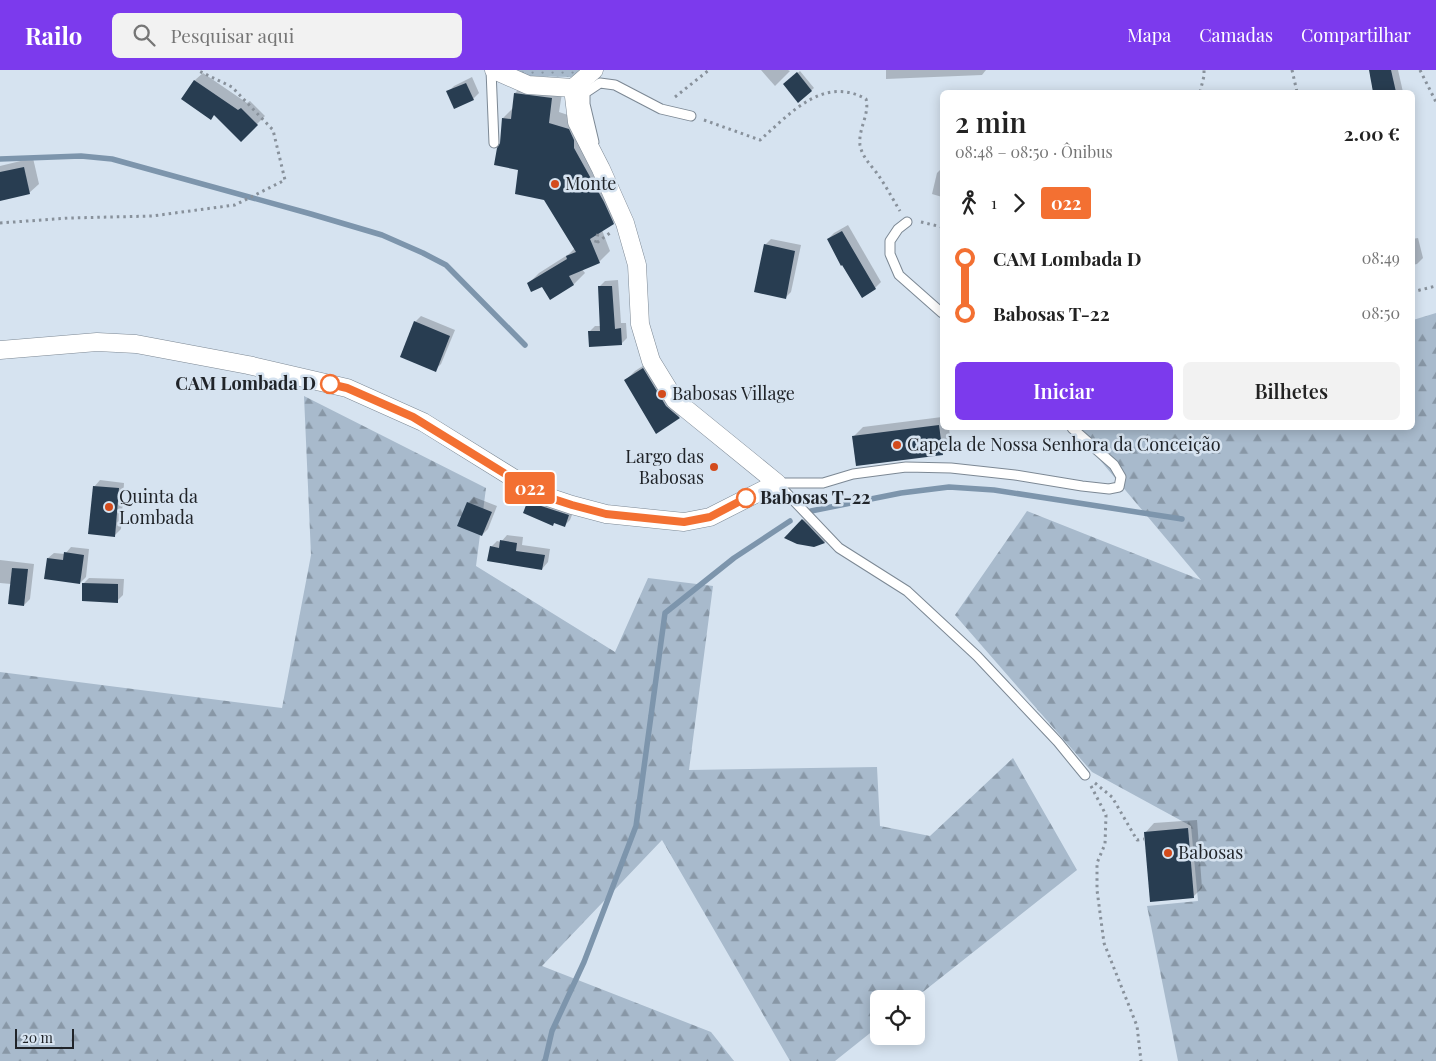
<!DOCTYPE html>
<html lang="pt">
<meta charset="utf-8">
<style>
body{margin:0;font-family:"Playfair Display",serif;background:#f2f2f2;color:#222;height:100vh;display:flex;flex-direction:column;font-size:19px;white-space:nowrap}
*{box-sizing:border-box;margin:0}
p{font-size:16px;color:#767676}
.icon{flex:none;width:28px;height:28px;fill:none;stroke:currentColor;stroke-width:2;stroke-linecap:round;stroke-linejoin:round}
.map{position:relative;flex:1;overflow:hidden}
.side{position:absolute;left:940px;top:20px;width:475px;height:340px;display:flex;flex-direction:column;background:#fff;border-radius:8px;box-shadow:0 2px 12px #0003}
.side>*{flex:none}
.badge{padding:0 10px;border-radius:4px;font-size:18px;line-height:32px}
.fabs{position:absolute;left:870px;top:920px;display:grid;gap:10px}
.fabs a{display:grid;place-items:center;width:55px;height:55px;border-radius:8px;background:#fff;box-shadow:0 2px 12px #0003;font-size:25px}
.scale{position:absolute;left:15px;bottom:12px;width:59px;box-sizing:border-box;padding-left:5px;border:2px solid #202429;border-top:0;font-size:14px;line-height:18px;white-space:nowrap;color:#202429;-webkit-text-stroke:4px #d6e3f0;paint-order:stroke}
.map>.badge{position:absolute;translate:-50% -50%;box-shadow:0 0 0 2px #fff}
.legs{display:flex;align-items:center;gap:8px;height:55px;padding:0 15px;font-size:16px}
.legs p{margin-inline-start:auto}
.headline{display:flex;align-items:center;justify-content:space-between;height:85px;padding:0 15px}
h1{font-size:28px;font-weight:600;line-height:38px}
.cta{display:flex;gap:10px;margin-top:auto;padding:10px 15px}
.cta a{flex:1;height:58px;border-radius:8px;background:#7c3aed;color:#fff;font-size:20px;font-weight:600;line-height:58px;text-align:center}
.cta a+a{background:#f2f2f2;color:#222}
ul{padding:0 15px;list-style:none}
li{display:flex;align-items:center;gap:18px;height:55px;font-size:19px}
li i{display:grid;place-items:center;width:8px;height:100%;margin:0 6px;background:currentColor}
li i::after{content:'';width:12px;height:12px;margin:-6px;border:4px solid;border-radius:50%;background:#fff}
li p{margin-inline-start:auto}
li:first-child i{background:linear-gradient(#0000 50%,currentColor 0)}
li:last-child i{background:linear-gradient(currentColor 50%,#0000 0)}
header{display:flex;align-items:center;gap:30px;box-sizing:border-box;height:70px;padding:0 25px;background:#7c3aed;color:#fff}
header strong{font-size:24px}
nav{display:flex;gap:28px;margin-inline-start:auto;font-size:18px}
.search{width:350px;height:45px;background:#f2f2f2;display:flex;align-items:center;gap:12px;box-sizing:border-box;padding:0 18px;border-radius:8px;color:#767676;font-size:19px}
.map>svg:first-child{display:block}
</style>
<header>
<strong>Railo</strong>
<div class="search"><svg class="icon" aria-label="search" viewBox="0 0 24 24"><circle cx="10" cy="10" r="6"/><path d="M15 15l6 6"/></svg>Pesquisar aqui</div>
<nav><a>Mapa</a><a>Camadas</a><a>Compartilhar</a></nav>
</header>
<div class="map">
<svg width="1436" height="991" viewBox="0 0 1436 991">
<defs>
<pattern id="grass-dots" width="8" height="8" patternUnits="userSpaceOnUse" patternTransform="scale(1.25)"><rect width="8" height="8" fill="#a8bacc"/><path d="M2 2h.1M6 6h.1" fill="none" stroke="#8897a6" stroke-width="1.8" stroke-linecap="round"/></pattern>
<pattern id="forest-firs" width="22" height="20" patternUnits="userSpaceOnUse" patternTransform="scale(1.25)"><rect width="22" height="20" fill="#a8bacc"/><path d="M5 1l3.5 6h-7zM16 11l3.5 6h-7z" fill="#8897a6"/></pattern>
</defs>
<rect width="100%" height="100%" fill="#d6e3f0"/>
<!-- grass -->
<path fill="url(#grass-dots)" d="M507,0H581L571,7L520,6Z"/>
<!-- forest -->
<g fill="url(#forest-firs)">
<path d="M1436,243V991H1178L1147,836L1198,831L1191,756L1092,702L955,545L1027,441L1201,510L1073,358H1412L1413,250Z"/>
<path d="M304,326L486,418L476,496L615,582L648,508L713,516L689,700L877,697L880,756L930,766L1013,688L1077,800L914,929H879V956L835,991H790L662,770L542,896L711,962L734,991H0V602L282,638L311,485Z"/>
</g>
<!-- shadow -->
<g fill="#0003">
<path d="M761,0H788L790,1L775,16Z"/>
<path d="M886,0H986L982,5L886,9Z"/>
<path d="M1370,0H1398L1403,22H1375Z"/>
<path d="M800,1L814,18L799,31L788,11Z"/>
<path d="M203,3L247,33L250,31L265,46L241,70L215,44L183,29L195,10Z"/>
<path d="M472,7L479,23L473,29L448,22L454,16Z"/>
<path d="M526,12L563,17L559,42L580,49L624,142L613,153L602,160L610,181L599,192L582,199L585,203L574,214L550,228L542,216L528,214L539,203L569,184L575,178L545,129L519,99L501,74L503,48L513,38L515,23Z"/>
<path d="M33,88L39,114L29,123L0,130V96Z"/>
<path d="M942,98V127L932,124L937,103Z"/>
<path d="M848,155L881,212L875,218L828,169L834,163Z"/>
<path d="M1418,168L1423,188L1417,194L1412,195V169Z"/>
<path d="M771,169L801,175L791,222L785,228L765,175Z"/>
<path d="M618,210L621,253H626L627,268L621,274L589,262L595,256H601L599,217L605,211Z"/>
<path d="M421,246L455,260L441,294L435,300L415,252Z"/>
<path d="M652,290L688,338L679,347L656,362L626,310L635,301Z"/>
<path d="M942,347V358H949L951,375L942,384L854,366L863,357Z"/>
<path d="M100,410L124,413L121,459L115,465L94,417Z"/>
<path d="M535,425L574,440L570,450L565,455L525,442L529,431Z"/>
<path d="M474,427L497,436L488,459L482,465L468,433Z"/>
<path d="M809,444L830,466L825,472L814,476L786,467Z"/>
<path d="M507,465L523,467L522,475L550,479L548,492L542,499L491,477L497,471L501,472Z"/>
<path d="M71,477L89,479L86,507L80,513L48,488L54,483L65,484Z"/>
<path d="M0,490L34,494L30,529L24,535L11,514L0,513Z"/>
<path d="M89,508L124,509L123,525L117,531L83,514Z"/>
<path d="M1197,750L1202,818L1193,827L1145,763L1154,753Z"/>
</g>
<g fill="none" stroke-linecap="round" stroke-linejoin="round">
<!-- stream -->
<g stroke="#7d95ac" stroke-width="5.5">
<path d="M0,89L81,86L112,89L311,144L382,165L423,183L446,195L525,275"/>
<path d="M811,441L901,423L949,417L994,420L1182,449"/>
<path d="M545,991L552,961L584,892L636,756L665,543L734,488L790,451"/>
</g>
</g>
<!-- building -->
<g fill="#283d51">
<path d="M1369,0H1391L1396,22H1373Z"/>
<path d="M797,2L812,21L798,33L783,14Z"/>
<path d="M194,10L238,40L241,38L258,55L241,72L214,45L211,50L181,29Z"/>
<path d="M466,13L474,30L454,39L446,21Z"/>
<path d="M514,23L552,28L549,53L569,59L574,70V78L604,132L614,154L590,169L600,193L569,206L574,215L550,230L542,217L531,222L527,213L567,189L566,186L576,182L544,130L515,124L518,100L494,95L497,78L500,73L502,48L511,49Z"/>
<path d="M24,97L30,124L0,131V102Z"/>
<path d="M842,161L876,219L862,228L842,195L841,196L827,169Z"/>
<path d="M764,174L795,181L786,229L754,222Z"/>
<path d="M598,216H612L615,259L621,258L622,275L589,277L588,261H600Z"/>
<path d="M414,251L450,266L436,302L400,287Z"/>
<path d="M643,298L666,336L680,348L656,364L624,310Z"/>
<path d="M939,355L943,385L856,396L852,366Z"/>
<path d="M93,416L119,418L115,467L88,464Z"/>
<path d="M528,430L535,434L569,445L565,457L554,453L553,456L523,443Z"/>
<path d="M467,432L492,442L482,466L457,456Z"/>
<path d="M802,449L809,456L825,473L814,477L797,474L784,468Z"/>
<path d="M500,470L517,473L516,481L545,485L542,500L487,491L490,476L499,478Z"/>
<path d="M64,482L84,485L80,514L44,509L47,488L63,490Z"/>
<path d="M12,498L28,499L24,536L8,534Z"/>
<path d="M82,513L118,514V533L82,531Z"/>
<path d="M1188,758L1194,828L1150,832L1144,762Z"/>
</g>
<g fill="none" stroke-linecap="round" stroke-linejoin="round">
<!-- service casing -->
<g stroke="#7c8894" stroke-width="11">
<g id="service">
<path d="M491,0L494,73"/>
<path d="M594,72L585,34V23L600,13L615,15L661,39L691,46"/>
<path d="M907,152L898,159L890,171V184L899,205L942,243"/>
<path d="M777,413L839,478L907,521L977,586L1058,672L1085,705"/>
<path d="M777,413H823L853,404L906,397L951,398L1015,405L1082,416L1109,419L1119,417L1121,407L1114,395L1072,358"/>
</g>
</g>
<!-- minor casing -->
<g stroke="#7c8894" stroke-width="19">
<g id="minor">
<path d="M494,0L528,15L573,18"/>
<path d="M573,18L594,0"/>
<path d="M0,280L97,272L136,274L248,295L347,318L423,352L539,424L572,435L606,444L684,452L710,447L777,413L675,330L651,291L640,254L637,195L625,153L601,99L577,52L573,18"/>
</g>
</g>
<!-- path -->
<g stroke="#88919b" stroke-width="3" stroke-dasharray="2.5 4" stroke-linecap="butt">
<path d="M1292,0L1297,22"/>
<path d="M1420,0L1436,32"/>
<path d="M1200,22L1204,6V0"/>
<path d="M675,27L709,0"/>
<path d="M704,50L760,70C790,44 823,5 866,29C870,44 858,59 860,75C862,86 869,93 876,102C885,114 892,128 900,141"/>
<path d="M921,152L942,157"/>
<path d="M0,153L69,148L152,146L235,135L285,110L273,60L232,17L197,0"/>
<path d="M598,164L595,174L610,163"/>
<path d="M1412,222L1436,216"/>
<path d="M1412,240L1414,239"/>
<path d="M1095,713L1112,727L1137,770L1144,769"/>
<path d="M1091,716L1106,745L1105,774L1097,793V820L1104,873L1137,956L1141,991"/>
</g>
<!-- service -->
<use href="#service" stroke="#fff" stroke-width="9"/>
<!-- minor -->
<use href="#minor" stroke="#fff" stroke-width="18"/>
</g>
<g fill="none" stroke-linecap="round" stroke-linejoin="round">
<!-- line-1 casing -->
<g stroke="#fff" stroke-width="11">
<path id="line-1" d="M330,314L347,318L413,347L538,424L572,435L606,444L684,452L710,447L746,428"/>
</g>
<!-- line-1 -->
<use href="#line-1" stroke="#f37032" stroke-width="8"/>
</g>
<!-- markers -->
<g fill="#d34b1c" stroke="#d6e3f0" stroke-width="2">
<circle cx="555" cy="114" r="5"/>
<circle cx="662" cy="324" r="5"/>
<circle cx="897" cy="375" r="5"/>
<circle cx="714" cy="397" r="5"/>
<circle cx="109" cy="437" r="5"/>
<circle cx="1168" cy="783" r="5"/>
</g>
<g fill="#fff" stroke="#f37032" stroke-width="2.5">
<circle cx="330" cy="314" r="9"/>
<circle cx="746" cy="428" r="9"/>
</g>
<g text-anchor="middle" stroke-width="5" stroke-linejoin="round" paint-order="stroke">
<!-- poi labels -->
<g font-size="18" fill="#202429" stroke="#d6e3f0" text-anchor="start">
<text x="565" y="120">Monte</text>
<text x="672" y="330">Babosas Village</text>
<text x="907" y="381">Capela de Nossa Senhora da Conceição</text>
<text x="704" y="393" text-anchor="end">Largo das<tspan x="704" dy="21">Babosas</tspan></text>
<text x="119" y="433">Quinta da<tspan x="119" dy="21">Lombada</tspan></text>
<text x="1178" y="789">Babosas</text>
</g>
<!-- stop labels -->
<g font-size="18" font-weight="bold" fill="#202429" stroke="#d6e3f0" text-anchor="end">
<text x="316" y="320">CAM Lombada D</text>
<text x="760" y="434" text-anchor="start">Babosas T-22</text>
</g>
</g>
</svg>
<div class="fabs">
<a><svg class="icon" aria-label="locate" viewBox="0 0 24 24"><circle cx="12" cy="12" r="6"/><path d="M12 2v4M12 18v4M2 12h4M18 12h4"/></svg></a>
</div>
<div class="scale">20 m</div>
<b class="badge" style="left:530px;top:418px;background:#f37032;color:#fff">022</b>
<section class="side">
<div class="headline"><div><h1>2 min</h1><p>08:48 – 08:50 · Ônibus</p></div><b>2.00 €</b></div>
<div class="legs"><svg class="icon" aria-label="walk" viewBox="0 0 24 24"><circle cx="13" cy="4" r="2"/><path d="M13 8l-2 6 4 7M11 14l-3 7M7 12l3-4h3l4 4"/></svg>1<svg class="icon" aria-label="forward" viewBox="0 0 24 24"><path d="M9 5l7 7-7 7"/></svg><b class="badge" style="background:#f37032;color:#fff">022</b></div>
<ul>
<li><i style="color:#f37032"></i><b>CAM Lombada D</b><p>08:49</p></li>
<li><i style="color:#f37032"></i><b>Babosas T-22</b><p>08:50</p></li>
</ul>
<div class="cta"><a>Iniciar</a><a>Bilhetes</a></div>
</section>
</div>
